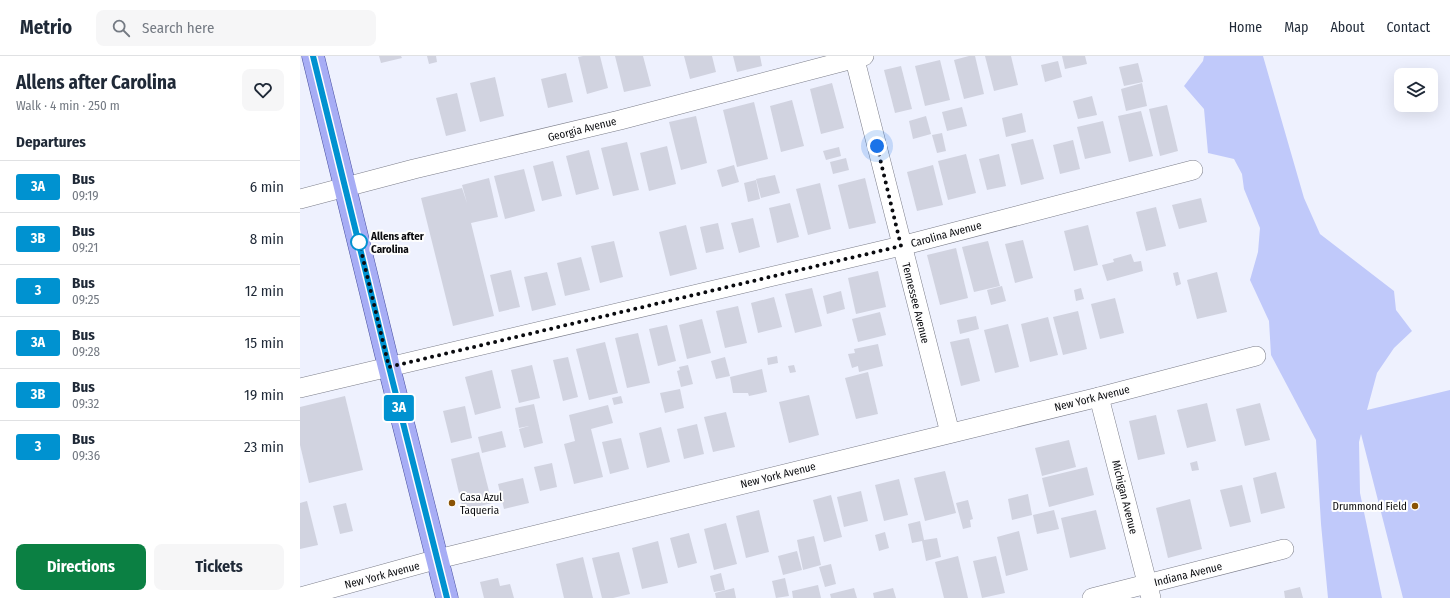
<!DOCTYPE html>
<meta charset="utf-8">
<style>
body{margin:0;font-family:"Fira Sans Condensed",sans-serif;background:#f6f6f7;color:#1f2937;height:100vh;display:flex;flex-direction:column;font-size:15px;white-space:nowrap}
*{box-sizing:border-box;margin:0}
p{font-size:13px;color:#747a83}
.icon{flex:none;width:22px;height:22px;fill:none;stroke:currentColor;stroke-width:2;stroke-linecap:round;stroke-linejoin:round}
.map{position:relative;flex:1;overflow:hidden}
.sheet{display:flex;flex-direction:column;background:#fff;width:300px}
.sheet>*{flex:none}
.badge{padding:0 8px;border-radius:3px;font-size:14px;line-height:26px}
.buttons{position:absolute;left:1094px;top:12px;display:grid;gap:8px}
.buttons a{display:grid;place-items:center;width:44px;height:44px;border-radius:8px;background:#fff;box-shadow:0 4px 16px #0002;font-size:20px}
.you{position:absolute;width:20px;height:20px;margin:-10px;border:3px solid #fff;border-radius:50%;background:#1a73e8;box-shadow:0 0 0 6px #1a73e833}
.map>.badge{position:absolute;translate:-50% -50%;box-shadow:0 0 0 2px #fff}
h2{padding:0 16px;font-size:15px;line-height:36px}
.round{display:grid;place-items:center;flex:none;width:42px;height:42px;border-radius:8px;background:#f6f6f7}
.headline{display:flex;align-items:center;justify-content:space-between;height:68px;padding:0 16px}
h1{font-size:19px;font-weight:700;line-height:30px}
.cta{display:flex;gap:8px;margin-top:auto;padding:8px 16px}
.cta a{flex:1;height:46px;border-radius:8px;background:#0b8043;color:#fff;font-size:16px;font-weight:700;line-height:46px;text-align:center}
.cta a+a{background:#f6f6f7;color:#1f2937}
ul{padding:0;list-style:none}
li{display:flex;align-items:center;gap:12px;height:52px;padding:0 16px;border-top:1px solid #e0e1e3}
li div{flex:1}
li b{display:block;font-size:15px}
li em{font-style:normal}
li .badge{min-width:44px;font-weight:700;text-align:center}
header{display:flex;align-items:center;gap:24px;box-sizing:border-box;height:56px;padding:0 20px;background:#fff;border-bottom:1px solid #e0e1e3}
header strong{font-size:19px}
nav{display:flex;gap:22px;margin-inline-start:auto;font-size:14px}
.search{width:280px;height:36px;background:#f6f6f7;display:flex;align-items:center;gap:10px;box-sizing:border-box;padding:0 14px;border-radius:8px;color:#747a83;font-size:15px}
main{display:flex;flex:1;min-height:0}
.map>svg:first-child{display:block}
</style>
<header>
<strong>Metrio</strong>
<div class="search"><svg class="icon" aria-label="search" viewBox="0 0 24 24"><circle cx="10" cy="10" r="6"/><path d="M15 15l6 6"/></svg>Search here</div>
<nav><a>Home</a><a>Map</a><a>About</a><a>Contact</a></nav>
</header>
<main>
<section class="sheet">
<div class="headline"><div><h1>Allens after Carolina</h1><p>Walk · 4 min · 250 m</p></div><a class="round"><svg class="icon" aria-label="heart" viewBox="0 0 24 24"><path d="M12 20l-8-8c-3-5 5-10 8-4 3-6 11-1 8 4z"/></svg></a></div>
<h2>Departures</h2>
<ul>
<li><span class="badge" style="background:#0092d0;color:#fff">3A</span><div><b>Bus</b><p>09:19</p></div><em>6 min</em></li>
<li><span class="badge" style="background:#0092d0;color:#fff">3B</span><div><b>Bus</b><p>09:21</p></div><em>8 min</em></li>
<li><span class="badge" style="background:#0092d0;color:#fff">3</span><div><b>Bus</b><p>09:25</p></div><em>12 min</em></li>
<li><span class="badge" style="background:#0092d0;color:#fff">3A</span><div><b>Bus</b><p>09:28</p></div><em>15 min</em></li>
<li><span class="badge" style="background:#0092d0;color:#fff">3B</span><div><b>Bus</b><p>09:32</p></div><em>19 min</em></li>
<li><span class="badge" style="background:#0092d0;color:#fff">3</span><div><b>Bus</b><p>09:36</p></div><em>23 min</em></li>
</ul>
<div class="cta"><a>Directions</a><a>Tickets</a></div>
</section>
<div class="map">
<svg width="1150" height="542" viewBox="0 0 1150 542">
<rect width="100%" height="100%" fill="#eef1fe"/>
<!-- green -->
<path fill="#c0c9fa" d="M904,0H963L1004,142L1020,178L1094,235L1096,254L1112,275L1094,292L1077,317L1067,354L1150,334V542H1103L1061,378L1059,386L1060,437L1082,542H1028L1021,468L1016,384L971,299L969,265L950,224L958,196L960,172L944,133L942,118L934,103L908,97L904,53L884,30L903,5Z"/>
<!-- building -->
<g fill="#d1d3e0">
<path d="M79,0H101L102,2L81,7Z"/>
<path d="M127,0H136L137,6L129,8Z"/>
<path d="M283,0H300L308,32L287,38L278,1Z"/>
<path d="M315,0H343L351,30L324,36Z"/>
<path d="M384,0H412L416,16L390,23Z"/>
<path d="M433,0H460L462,10L437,16Z"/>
<path d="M669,0H675L684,38L664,43L654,4Z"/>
<path d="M685,0H711L718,29L694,35Z"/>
<path d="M762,0H785L787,8L765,13Z"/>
<path d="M640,4L650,44L625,50L615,10Z"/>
<path d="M758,5L762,21L745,26L741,9Z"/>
<path d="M838,7L843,26L824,30L819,11Z"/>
<path d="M601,10L612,53L595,57L584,14Z"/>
<path d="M266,17L273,46L248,52L241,23Z"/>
<path d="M195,21L204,60L180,66L170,27Z"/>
<path d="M532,27L544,72L521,78L510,33Z"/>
<path d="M842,27L847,50L826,55L821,33Z"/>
<path d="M157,37L166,75L146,80L136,42Z"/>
<path d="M792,40L797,59L778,63L773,45Z"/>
<path d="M492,44L504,90L481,96L470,50Z"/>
<path d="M454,46L468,103L437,111L423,54Z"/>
<path d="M867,49L878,95L860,100L849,53Z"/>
<path d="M662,51L667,70L647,75L642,56Z"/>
<path d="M841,55L853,100L829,106L818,60Z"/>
<path d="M722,57L726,76L706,81L702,62Z"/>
<path d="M396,60L407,107L381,114L369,66Z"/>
<path d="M626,60L631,78L613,83L609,65Z"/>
<path d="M803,65L811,97L785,103L777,71Z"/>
<path d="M642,77L646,95L637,97L632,79Z"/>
<path d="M733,83L744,123L721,129L711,88Z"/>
<path d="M773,84L780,113L760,118L753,89Z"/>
<path d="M327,86L339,134L313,140L301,92Z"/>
<path d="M367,90L376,128L349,135L340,97Z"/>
<path d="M539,91L541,100L526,104L523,95Z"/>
<path d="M289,94L299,133L276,139L266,100Z"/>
<path d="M666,98L676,137L648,144L638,105Z"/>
<path d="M699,98L706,130L687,134L679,103Z"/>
<path d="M546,102L549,114L533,118L530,106Z"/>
<path d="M253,105L262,140L242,145L233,110Z"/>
<path d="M434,109L439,126L422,131L417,114Z"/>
<path d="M633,109L643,149L617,155L607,116Z"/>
<path d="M224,113L235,155L205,163L194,120Z"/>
<path d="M475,119L480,137L461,142L456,123Z"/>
<path d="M189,122L198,161L171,167L194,260L153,270L121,142L162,132L167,147L162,129Z"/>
<path d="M565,122L576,167L549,173L538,129Z"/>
<path d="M456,124L460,143L448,146L444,127Z"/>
<path d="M520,127L531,173L508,179L496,133Z"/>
<path d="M901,142L907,166L879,173L872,149Z"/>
<path d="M490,147L499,181L477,187L469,152Z"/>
<path d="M856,151L866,190L846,195L836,156Z"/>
<path d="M453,162L460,191L439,197L431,167Z"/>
<path d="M418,167L424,193L406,197L400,171Z"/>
<path d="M386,169L397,213L370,220L359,176Z"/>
<path d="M788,169L798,209L774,215L764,175Z"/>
<path d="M723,184L733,222L715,227L705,188Z"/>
<path d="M314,185L323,221L300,227L291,190Z"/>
<path d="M688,185L700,230L674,236L662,191Z"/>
<path d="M656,192L668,242L640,249L627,199Z"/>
<path d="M831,198L834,206L841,205L843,215L807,225L802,209L814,206L813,203Z"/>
<path d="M281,201L290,234L265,240L257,207Z"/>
<path d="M211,214L220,251L199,256L190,219Z"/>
<path d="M578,215L586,251L556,258L548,222Z"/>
<path d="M247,216L256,249L232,255L224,221Z"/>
<path d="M878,216L881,228L876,230L873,217Z"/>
<path d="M917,216L927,256L897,263L887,224Z"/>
<path d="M702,230L706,245L691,249L687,234Z"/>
<path d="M512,232L522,270L495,277L485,238Z"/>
<path d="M781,232L784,243L776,245L774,234Z"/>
<path d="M541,235L545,253L527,258L523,240Z"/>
<path d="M474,241L482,271L458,277L451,247Z"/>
<path d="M815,242L824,277L800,283L791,248Z"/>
<path d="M438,250L447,287L425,292L416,255Z"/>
<path d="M778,255L787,293L763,299L753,261Z"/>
<path d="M580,256L586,279L558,286L552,263Z"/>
<path d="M676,260L679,273L660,278L657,264Z"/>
<path d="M748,261L758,299L730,306L721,268Z"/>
<path d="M402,263L411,297L387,303L379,269Z"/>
<path d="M708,268L719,311L695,317L684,274Z"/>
<path d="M367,269L376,305L358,310L349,273Z"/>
<path d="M338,277L350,327L327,332L315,282Z"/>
<path d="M669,282L680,325L661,330L650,286Z"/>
<path d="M305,286L318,337L289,344L276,293Z"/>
<path d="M578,288L583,310L559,316L558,310L552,312L548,298L555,297L554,293Z"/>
<path d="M477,300L478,307L468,309L467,302Z"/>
<path d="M268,301L278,341L263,345L253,304Z"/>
<path d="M425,301L430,320L416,323L411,305Z"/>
<path d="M232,309L240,342L219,347L211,314Z"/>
<path d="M388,309L393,328L381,331L377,315L380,314L379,311Z"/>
<path d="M494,309L496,316L490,317L488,310Z"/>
<path d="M462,313L467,336L449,340L448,337H433L430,321Z"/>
<path d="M192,314L201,352L175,359L165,321Z"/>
<path d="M568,316L578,358L556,363L545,322Z"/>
<path d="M380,333L384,352L365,357L360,337Z"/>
<path d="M509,339L519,379L489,387L479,346Z"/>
<path d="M45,340L63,414L9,427L0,389V351Z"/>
<path d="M321,340L323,347L314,349L312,342Z"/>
<path d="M907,347L916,385L887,392L877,354Z"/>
<path d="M960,347L970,384L945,390L936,353Z"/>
<path d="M234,348L243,387L224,392L219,373L229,370L219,372L215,352Z"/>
<path d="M308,349L313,367L291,373L303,421L274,428L264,388L275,385L269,359Z"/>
<path d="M165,350L172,382L151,387L143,355Z"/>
<path d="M426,356L435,391L413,396L404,361Z"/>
<path d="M856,359L865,398L838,404L829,365Z"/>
<path d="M397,368L404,398L384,403L377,373Z"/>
<path d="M361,371L370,406L347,412L339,377Z"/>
<path d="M202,375L206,391L182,397L178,381Z"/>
<path d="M321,382L329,413L310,418L302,386Z"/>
<path d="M769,384L776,411L742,420L735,392Z"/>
<path d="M179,396L192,447L163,454L151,403Z"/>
<path d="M897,405L899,414L892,415L890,407Z"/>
<path d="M252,407L257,431L240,435L234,411Z"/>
<path d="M787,411L794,439L749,451L742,422Z"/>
<path d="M645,415L656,457L625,465L614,422Z"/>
<path d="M976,416L985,452L961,458L953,422Z"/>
<path d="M223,422L229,447L204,453L198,428Z"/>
<path d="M599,423L608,459L584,465L575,429Z"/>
<path d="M942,429L951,466L930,471L920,434Z"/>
<path d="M561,435L568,465L544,471L537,441Z"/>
<path d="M728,438L732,459L712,464L708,443Z"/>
<path d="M531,439L542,481L524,486L513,444Z"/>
<path d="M890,443L902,493L868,502L856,452Z"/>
<path d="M668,444L673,463L670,464L671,471L663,473L656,447Z"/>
<path d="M7,445L18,489L0,493V447Z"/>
<path d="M46,447L53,475L40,478L33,450Z"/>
<path d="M459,454L469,496L446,502L436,460Z"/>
<path d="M754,454L759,473L737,478L733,459Z"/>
<path d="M796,454L806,493L770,502L761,462Z"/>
<path d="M620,465L624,484L637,482L641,501L626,505L622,485L612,487L608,468Z"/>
<path d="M426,467L437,508L414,514L404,473Z"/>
<path d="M719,475L728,514L706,520L697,481Z"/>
<path d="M585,476L589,492L579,495L575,479Z"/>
<path d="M389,477L397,507L378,512L370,482Z"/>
<path d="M514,480L521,509L503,514L497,484Z"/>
<path d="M358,485L368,527L342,533L332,492Z"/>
<path d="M497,495L502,514L483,519L478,500Z"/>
<path d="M319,496L330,538L313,542H302L292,502Z"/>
<path d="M658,500L668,542H644L635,506Z"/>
<path d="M696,500L705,537L682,542L673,505Z"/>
<path d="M283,501L293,542H264L256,508Z"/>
<path d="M531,508L536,528L525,531L519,511Z"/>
<path d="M421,517L425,534L414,536L410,520Z"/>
<path d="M198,522L200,530L210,528L214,542H184L180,526Z"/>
<path d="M485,522L489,540L476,542L472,525Z"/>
<path d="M518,529L521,542H493L492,535Z"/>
<path d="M1000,531L1003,542H985L984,535Z"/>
<path d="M434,532L436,542H416L415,537Z"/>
<path d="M554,532L557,542H531L530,538Z"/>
<path d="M593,532L596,542H574L573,537Z"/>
</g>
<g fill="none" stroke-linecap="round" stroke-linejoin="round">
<!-- minor casing -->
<g stroke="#7c7e8a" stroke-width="20">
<g id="minor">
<path d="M554,0L650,377"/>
<path d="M0,143L114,113L320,64L564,0"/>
<path d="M0,332L601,190L893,114"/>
<path d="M799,341L851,542"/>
<path d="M0,541L138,503L799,341L956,300"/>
<path d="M792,542L984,493"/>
</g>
</g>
<!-- primary casing -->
<g stroke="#4a51a1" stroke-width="23">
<path id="primary" d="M13,0L89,311L147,542"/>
</g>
<!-- minor -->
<use href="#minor" stroke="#fff" stroke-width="19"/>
<!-- primary -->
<use href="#primary" stroke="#a7adf5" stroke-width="22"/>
</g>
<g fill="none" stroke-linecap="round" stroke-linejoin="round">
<!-- line casing -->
<g stroke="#fff" stroke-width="9">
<path id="line" d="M13,0L89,311L147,542"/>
</g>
<!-- line -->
<use href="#line" stroke="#0092d0" stroke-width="6"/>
<!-- walk -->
<path stroke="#0a0b0f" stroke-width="4" stroke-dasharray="0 7.2" d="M59,186L89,311L601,190L577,90"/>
</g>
<!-- markers -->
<circle fill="#fff" stroke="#0092d0" stroke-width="2" cx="59" cy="186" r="8"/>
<g fill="#8a5305" stroke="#fefefe" stroke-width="1.5">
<circle cx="152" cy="447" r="4"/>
<circle cx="1115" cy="450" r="4"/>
</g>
<g text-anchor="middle" stroke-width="4" stroke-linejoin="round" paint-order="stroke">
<!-- street labels -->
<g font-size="11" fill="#0a0b0f" stroke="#fefefe">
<text transform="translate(282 73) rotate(-14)" y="4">Georgia Avenue</text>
<text transform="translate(646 178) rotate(-15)" y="4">Carolina Avenue</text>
<text transform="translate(616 247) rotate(76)" y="4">Tennessee Avenue</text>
<text transform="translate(792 342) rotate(-14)" y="4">New York Avenue</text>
<text transform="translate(478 419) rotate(-14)" y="4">New York Avenue</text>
<text transform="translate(825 441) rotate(76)" y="4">Michigan Avenue</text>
<text transform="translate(888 518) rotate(-14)" y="4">Indiana Avenue</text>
<text transform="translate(82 519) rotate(-15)" y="4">New York Avenue</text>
</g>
<!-- stop labels -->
<g font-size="11" font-weight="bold" fill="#0a0b0f" stroke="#fefefe" text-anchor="start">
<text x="71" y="184">Allens after<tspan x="71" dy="13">Carolina</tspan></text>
</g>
<!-- poi labels -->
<g font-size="11" fill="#0a0b0f" stroke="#fefefe" text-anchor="start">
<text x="160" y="445">Casa Azul<tspan x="160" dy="13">Taqueria</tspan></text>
<text x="1107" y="454" text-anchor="end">Drummond Field</text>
</g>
</g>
</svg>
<div class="buttons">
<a><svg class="icon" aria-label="layers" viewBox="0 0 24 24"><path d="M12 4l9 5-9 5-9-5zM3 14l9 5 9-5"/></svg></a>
</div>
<div class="you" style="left:577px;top:90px"></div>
<b class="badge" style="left:99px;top:352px;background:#0092d0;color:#fff">3A</b>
</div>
</main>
